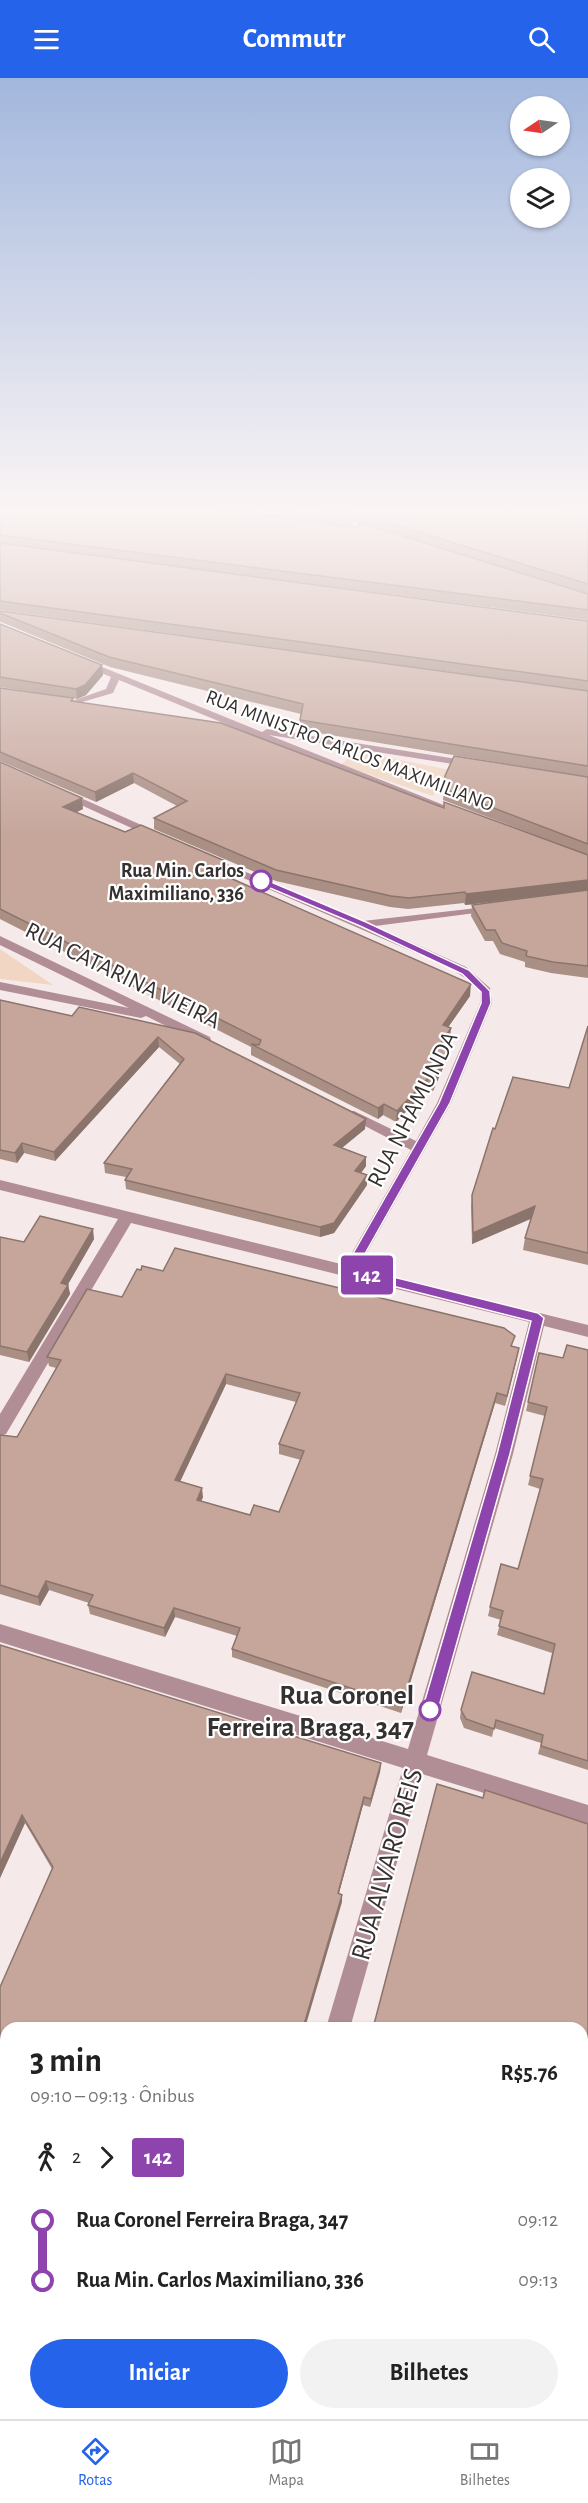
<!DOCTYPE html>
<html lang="pt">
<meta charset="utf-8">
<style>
body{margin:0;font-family:"Alegreya Sans",sans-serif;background:#f2f2f2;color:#222;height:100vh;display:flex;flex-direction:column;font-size:22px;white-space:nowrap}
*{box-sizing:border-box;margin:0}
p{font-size:20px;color:#767676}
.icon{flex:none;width:33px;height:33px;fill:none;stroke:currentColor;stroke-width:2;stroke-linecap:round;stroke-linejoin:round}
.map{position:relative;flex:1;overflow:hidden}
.details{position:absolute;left:0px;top:1944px;width:588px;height:398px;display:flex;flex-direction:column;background:#fff;border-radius:18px 18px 0 0;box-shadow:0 2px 4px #0004}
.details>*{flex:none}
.badge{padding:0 12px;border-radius:4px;font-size:21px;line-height:39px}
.needle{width:39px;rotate:257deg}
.controls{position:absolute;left:510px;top:18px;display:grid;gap:12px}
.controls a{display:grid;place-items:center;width:60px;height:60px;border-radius:50%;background:#fff;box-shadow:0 2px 4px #0004;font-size:30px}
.map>.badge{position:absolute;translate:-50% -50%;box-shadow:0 0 0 3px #fff}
.legs{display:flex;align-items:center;gap:9px;height:66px;padding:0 30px;font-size:20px}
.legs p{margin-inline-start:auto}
.summary{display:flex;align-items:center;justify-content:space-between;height:102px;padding:0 30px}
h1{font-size:33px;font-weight:700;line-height:45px}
.button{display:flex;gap:12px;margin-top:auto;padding:12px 30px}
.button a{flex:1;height:69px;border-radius:36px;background:#2563eb;color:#fff;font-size:24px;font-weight:700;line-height:69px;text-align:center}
.button a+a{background:#f2f2f2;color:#222}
ul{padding:0 30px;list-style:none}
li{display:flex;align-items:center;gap:21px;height:60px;font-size:22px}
li i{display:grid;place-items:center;width:9px;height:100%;margin:0 8px;background:currentColor}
li i::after{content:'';width:15px;height:15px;margin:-8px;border:4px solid;border-radius:50%;background:#fff}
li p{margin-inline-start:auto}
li:first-child i{background:linear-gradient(#0000 50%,currentColor 0)}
li:last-child i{background:linear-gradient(currentColor 50%,#0000 0)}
header{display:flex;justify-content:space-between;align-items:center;height:78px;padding:0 30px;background:#2563eb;color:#fff;font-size:27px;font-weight:700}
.tab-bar{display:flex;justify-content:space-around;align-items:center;height:84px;border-top:2px solid #e0e0e0;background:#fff;font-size:16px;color:#767676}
.tab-bar a{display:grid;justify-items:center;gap:3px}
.tab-bar .on{color:#2563eb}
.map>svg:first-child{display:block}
</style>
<header><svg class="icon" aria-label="menu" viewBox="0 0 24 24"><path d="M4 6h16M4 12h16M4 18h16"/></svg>Commutr<svg class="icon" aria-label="search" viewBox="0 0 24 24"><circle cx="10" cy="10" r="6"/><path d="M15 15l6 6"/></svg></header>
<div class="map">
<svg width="588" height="2341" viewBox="0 0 588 2341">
<rect width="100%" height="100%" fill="#f6e9e9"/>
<!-- green -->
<g fill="#f1d7c3">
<path d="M355,673L455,693L438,703L433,718L341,687Z"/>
<path d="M0,871L53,907L0,901Z"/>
</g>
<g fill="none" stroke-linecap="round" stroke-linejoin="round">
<!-- minor -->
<g fill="#b18d96" fill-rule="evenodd">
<path d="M85,582L262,654L267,651L476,684L477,686L472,689L269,657L466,736L457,738L332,690L119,602L113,615L72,627V623L106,611L111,599L82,587L81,585Z"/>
<path d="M63,712L157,754L158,756L149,758L59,717L58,715Z"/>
<path d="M208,778L363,843L495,828L497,830L491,833L375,848L466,889L490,910L492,925L451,1025L358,1190L588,1247V1259L544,1248L513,1376L427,1677L588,1727V1747L422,1696L350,1950H326L403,1690L0,1564V1546L408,1671L495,1376L529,1244L131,1145L6,1356L0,1358V1336L118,1141L0,1112V1102L345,1187L411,1072L342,1036L344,1033H354L416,1063L437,1025L480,925V913L467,901L448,889L204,783L203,781Z"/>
<path d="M0,858L210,959L211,962L210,965H200L146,938L141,940L0,912V904L129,930L0,867Z"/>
<path d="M215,2336H243L242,2341H214Z"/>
<path d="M484,2336H521L524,2341H486Z"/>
</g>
</g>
<!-- wall -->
<g fill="#aa8f85" fill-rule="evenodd">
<path d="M0,431H263L251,436L265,438V431H588V542L258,499L588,543V613L0,532V533L588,613V900L551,895L525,889V884L500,876L493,863H485L471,838L472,827L519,821L465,827L464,825L408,831L390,829L276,803L154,751V740L177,728L134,705L96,724L0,683V610L73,620L74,624L443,730L556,765L443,722L445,698L575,697L300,652V642L301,636L110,589L1,544H0ZM353,443L361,445L355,449H352Z"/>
<path d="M0,546L103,597L86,617L77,621L0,609Z"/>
<path d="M0,684L83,731L76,734L226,794L225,798L470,918L448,949L450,961L444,970L448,971L446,983L433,1013L427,1012L396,1044L383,1037L378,1041L251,977V969L0,841Z"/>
<path d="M0,922L72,938L195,955L365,1051L342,1070L366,1088L361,1095L367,1107L334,1155L320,1159L126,1111L125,1102L126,1099L105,1095L104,1085L180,986L159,969L55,1083L24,1075L17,1085L0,1081Z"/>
<path d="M588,948V1187L523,1172L525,1160L531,1140L472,1166L471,1129L472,1117L495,1051L569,1010Z"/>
<path d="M0,1159L24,1164L94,1161L68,1206L70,1216L29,1284L0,1277Z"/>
<path d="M122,1219L513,1269L517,1280L505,1328L495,1325L401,1635L232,1579V1571L237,1558L175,1539L165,1559L90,1536L88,1527L89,1525L49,1512L40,1528L0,1516V1357L17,1359L56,1290L49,1288L47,1279ZM226,1306L296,1324L279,1366V1376L301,1382L279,1434L250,1437L201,1423L203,1419L180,1404Z"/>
<path d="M588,1272V1692L538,1676L541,1665L494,1650L492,1659L464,1650L460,1640L461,1632L543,1616L552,1575L497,1557L501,1542L488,1538L490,1529L518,1491L540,1411L528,1407L545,1338L526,1333L528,1324L563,1280Z"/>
<path d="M0,1567L381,1685L380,1694L370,1729L363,1727L339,1815L342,1817V1824L52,1791L25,1745L0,1800Z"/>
<path d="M483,1720L588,1746V2069L582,2066V1950Z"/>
<path d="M582,2183L588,2185V2296L582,2294Z"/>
</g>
<!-- shaded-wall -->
<g fill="#8b746c">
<path d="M248,431H263L249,438Z"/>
<path d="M102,587L103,597L86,617L77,621L76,611Z"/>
<path d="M133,695L134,705L96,724L95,714Z"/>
<path d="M82,720L83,731L65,740L63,729Z"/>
<path d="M225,783L226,794L222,807L221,796Z"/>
<path d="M588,802V812L465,827L466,816Z"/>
<path d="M471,906L470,918L442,958L443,947Z"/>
<path d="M451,950L450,961L438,979L439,968Z"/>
<path d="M158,959L159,969L55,1083L54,1074Z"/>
<path d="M448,971L446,983L433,1013L434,1002Z"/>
<path d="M428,1000L427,1012L396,1044L397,1033Z"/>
<path d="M384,1026L383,1037L378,1041V1030Z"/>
<path d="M366,1041L365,1051L333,1077L334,1067Z"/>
<path d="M22,1065L24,1075L17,1085L15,1075Z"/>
<path d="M366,1079V1088L355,1103V1093Z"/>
<path d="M367,1097V1107L334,1155L320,1159V1149Z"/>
<path d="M535,1128L533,1140L472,1166L473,1155Z"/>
<path d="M93,1151L94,1161L63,1215L61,1205Z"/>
<path d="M68,1207L70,1216L29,1284L27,1274Z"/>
<path d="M519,1270L517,1280L505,1328L507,1318Z"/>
<path d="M226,1296V1306L176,1412L175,1402Z"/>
<path d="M497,1315L495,1325L401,1635L402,1627Z"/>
<path d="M202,1410L203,1419L198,1431L197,1422Z"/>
<path d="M46,1503L49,1512L40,1528L38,1519Z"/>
<path d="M174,1530L175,1539L165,1559L164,1550Z"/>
<path d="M381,1685L380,1694L370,1729L371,1721Z"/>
<path d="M364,1719L363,1727L337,1822L338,1815Z"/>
<path d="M22,1737L25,1745L0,1800V1785Z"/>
<path d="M342,1817V1824L305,1950H303Z"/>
</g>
<!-- building -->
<g fill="#c6a69b" stroke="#8b746c" stroke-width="1.5" fill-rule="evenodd">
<path d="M0,431H207L355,449L361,445L588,516V532L0,457Z"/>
<path d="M265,431H320L353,442Z"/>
<path d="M343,431H556L588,437V506Z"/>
<path d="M0,465L588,543V603L0,523Z"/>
<path d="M0,533L588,613V688L300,642L303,626L109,579L0,535Z"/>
<path d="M0,546L102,587L85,607L76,611L0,599Z"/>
<path d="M0,610L73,620L71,623L221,645L444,730V724L588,777V802L466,816L465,814L409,820L391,818L276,792L154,740L187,723L133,695L95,714L0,674Z"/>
<path d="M454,678L588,699V766L444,711L445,698Z"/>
<path d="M0,684L82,720L63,729L125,754L141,747L225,783L221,796L471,906L443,947L451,950L439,968L448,971L434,1002L428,1000L397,1033L384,1026L378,1030L251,966L259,967L261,962L0,831Z"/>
<path d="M588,812V888L553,884L526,878L527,873L502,865L495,852H486L472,827Z"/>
<path d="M0,922L72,938L79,929L195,955L366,1041L334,1067L366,1079L355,1093L367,1097L334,1145L320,1149L125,1102L132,1091L104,1085L184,981L158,959L54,1074L22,1065L15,1075L0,1072Z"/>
<path d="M588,948V1175L525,1160L535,1128L473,1155L472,1117L493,1050L495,1051L513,999L569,1010Z"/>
<path d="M40,1138L93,1151L61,1205L68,1207L27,1274L0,1268V1159L24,1164Z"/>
<path d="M175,1170L504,1250L515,1258L511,1268L519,1270L507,1318L497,1315L402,1627L232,1571L240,1550L174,1530L164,1550L88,1527L93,1517L46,1503L38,1519L0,1507V1357L17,1359L61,1282L47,1279L87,1211L122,1219L137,1191L141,1192L142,1188L163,1193ZM226,1296L300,1315L279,1366L304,1373L279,1434L254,1427L250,1437L197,1422L202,1410L175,1402Z"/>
<path d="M567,1267L588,1272V1683L541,1668L543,1657L496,1642L494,1651L466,1641L461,1632L472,1594L544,1616L555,1566L499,1548L503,1533L490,1529L501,1486L518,1491L543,1401L530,1398L547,1329L528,1324L539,1275L563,1280Z"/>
<path d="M0,1567L381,1685L371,1721L364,1719L338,1815L342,1817L303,1950H6V2336H189L188,2341H0V1909L53,1789L22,1737L0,1785Z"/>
<path d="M437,1706L483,1720L485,1712L588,1746V2062L582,2059V1950H373Z"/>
<path d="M582,2183L588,2185V2292L582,2289Z"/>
<path d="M288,2336H347L345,2341H287Z"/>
</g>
<!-- sky -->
<linearGradient id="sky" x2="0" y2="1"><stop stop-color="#a2b7dd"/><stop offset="0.57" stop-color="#fbf5f5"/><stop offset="1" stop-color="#fbf5f5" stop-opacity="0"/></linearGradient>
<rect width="588" height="758" fill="url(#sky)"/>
<!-- line-1 -->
<path fill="#8e44ad" stroke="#fff" stroke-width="1.5" d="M258,801H264L366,844L469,892L490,913L491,925L450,1025L357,1190L538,1235L544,1240L510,1376L438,1632L436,1638L430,1640L425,1638L422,1632L497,1376L531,1243L349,1197L343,1193L439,1025L481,925V914L462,896L360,848L258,805Z"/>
<!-- markers -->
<g fill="#fff" stroke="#8e44ad" stroke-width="3">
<circle cx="261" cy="803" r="10"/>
<circle cx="430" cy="1632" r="10"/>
</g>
<g text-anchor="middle" stroke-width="4.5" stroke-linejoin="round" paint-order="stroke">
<!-- far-street labels -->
<g font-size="20" fill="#363131" stroke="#fff">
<text transform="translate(350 672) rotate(21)" y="7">RUA MINISTRO CARLOS MAXIMILIANO</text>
</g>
<!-- far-stop labels -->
<g font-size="20" font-weight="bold" fill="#363131" stroke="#fff" text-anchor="end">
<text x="244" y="799">Rua Min. Carlos<tspan x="244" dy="23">Maximiliano, 336</tspan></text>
</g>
<!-- street labels -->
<g font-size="24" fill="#363131" stroke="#fff">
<text transform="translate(123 897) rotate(26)" y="8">RUA CATARINA VIEIRA</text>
<text transform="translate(412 1031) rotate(-63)" y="8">RUA NHAMUNDA</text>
</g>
<!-- near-stop labels -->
<g font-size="28" font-weight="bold" fill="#363131" stroke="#fff" text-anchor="end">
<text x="414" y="1626">Rua Coronel<tspan x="414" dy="32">Ferreira Braga, 347</tspan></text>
</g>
<!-- near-street labels -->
<g font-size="28" fill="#363131" stroke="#fff">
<text transform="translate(386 1786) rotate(-74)" y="10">RUA ALVARO REIS</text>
</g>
</g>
</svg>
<div class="controls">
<a><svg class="needle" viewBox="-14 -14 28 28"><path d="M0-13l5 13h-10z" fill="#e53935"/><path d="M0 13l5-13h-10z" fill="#767676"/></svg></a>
<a><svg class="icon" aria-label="layers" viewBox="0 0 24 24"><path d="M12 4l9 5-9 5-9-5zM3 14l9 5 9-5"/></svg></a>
</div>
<b class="badge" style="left:367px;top:1197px;background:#8e44ad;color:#fff">142</b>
<section class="details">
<div class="summary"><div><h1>3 min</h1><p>09:10 – 09:13 · Ônibus</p></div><b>R$5.76</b></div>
<div class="legs"><svg class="icon" aria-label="walk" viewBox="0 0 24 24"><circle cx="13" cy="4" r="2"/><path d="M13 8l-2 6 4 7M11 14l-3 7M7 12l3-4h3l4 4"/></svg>2<svg class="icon" aria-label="forward" viewBox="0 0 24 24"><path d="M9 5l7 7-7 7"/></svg><b class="badge" style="background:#8e44ad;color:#fff">142</b></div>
<ul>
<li><i style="color:#8e44ad"></i><b>Rua Coronel Ferreira Braga, 347</b><p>09:12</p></li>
<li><i style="color:#8e44ad"></i><b>Rua Min. Carlos Maximiliano, 336</b><p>09:13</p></li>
</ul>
<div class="button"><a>Iniciar</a><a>Bilhetes</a></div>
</section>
</div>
<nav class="tab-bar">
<a class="on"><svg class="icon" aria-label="directions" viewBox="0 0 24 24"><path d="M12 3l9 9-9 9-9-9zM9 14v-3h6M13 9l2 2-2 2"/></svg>Rotas</a>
<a><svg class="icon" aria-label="map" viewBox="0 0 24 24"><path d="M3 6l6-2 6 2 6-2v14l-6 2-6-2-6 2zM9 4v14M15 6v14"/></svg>Mapa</a>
<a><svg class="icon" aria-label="tickets" viewBox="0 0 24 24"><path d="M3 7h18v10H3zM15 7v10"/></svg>Bilhetes</a>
</nav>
